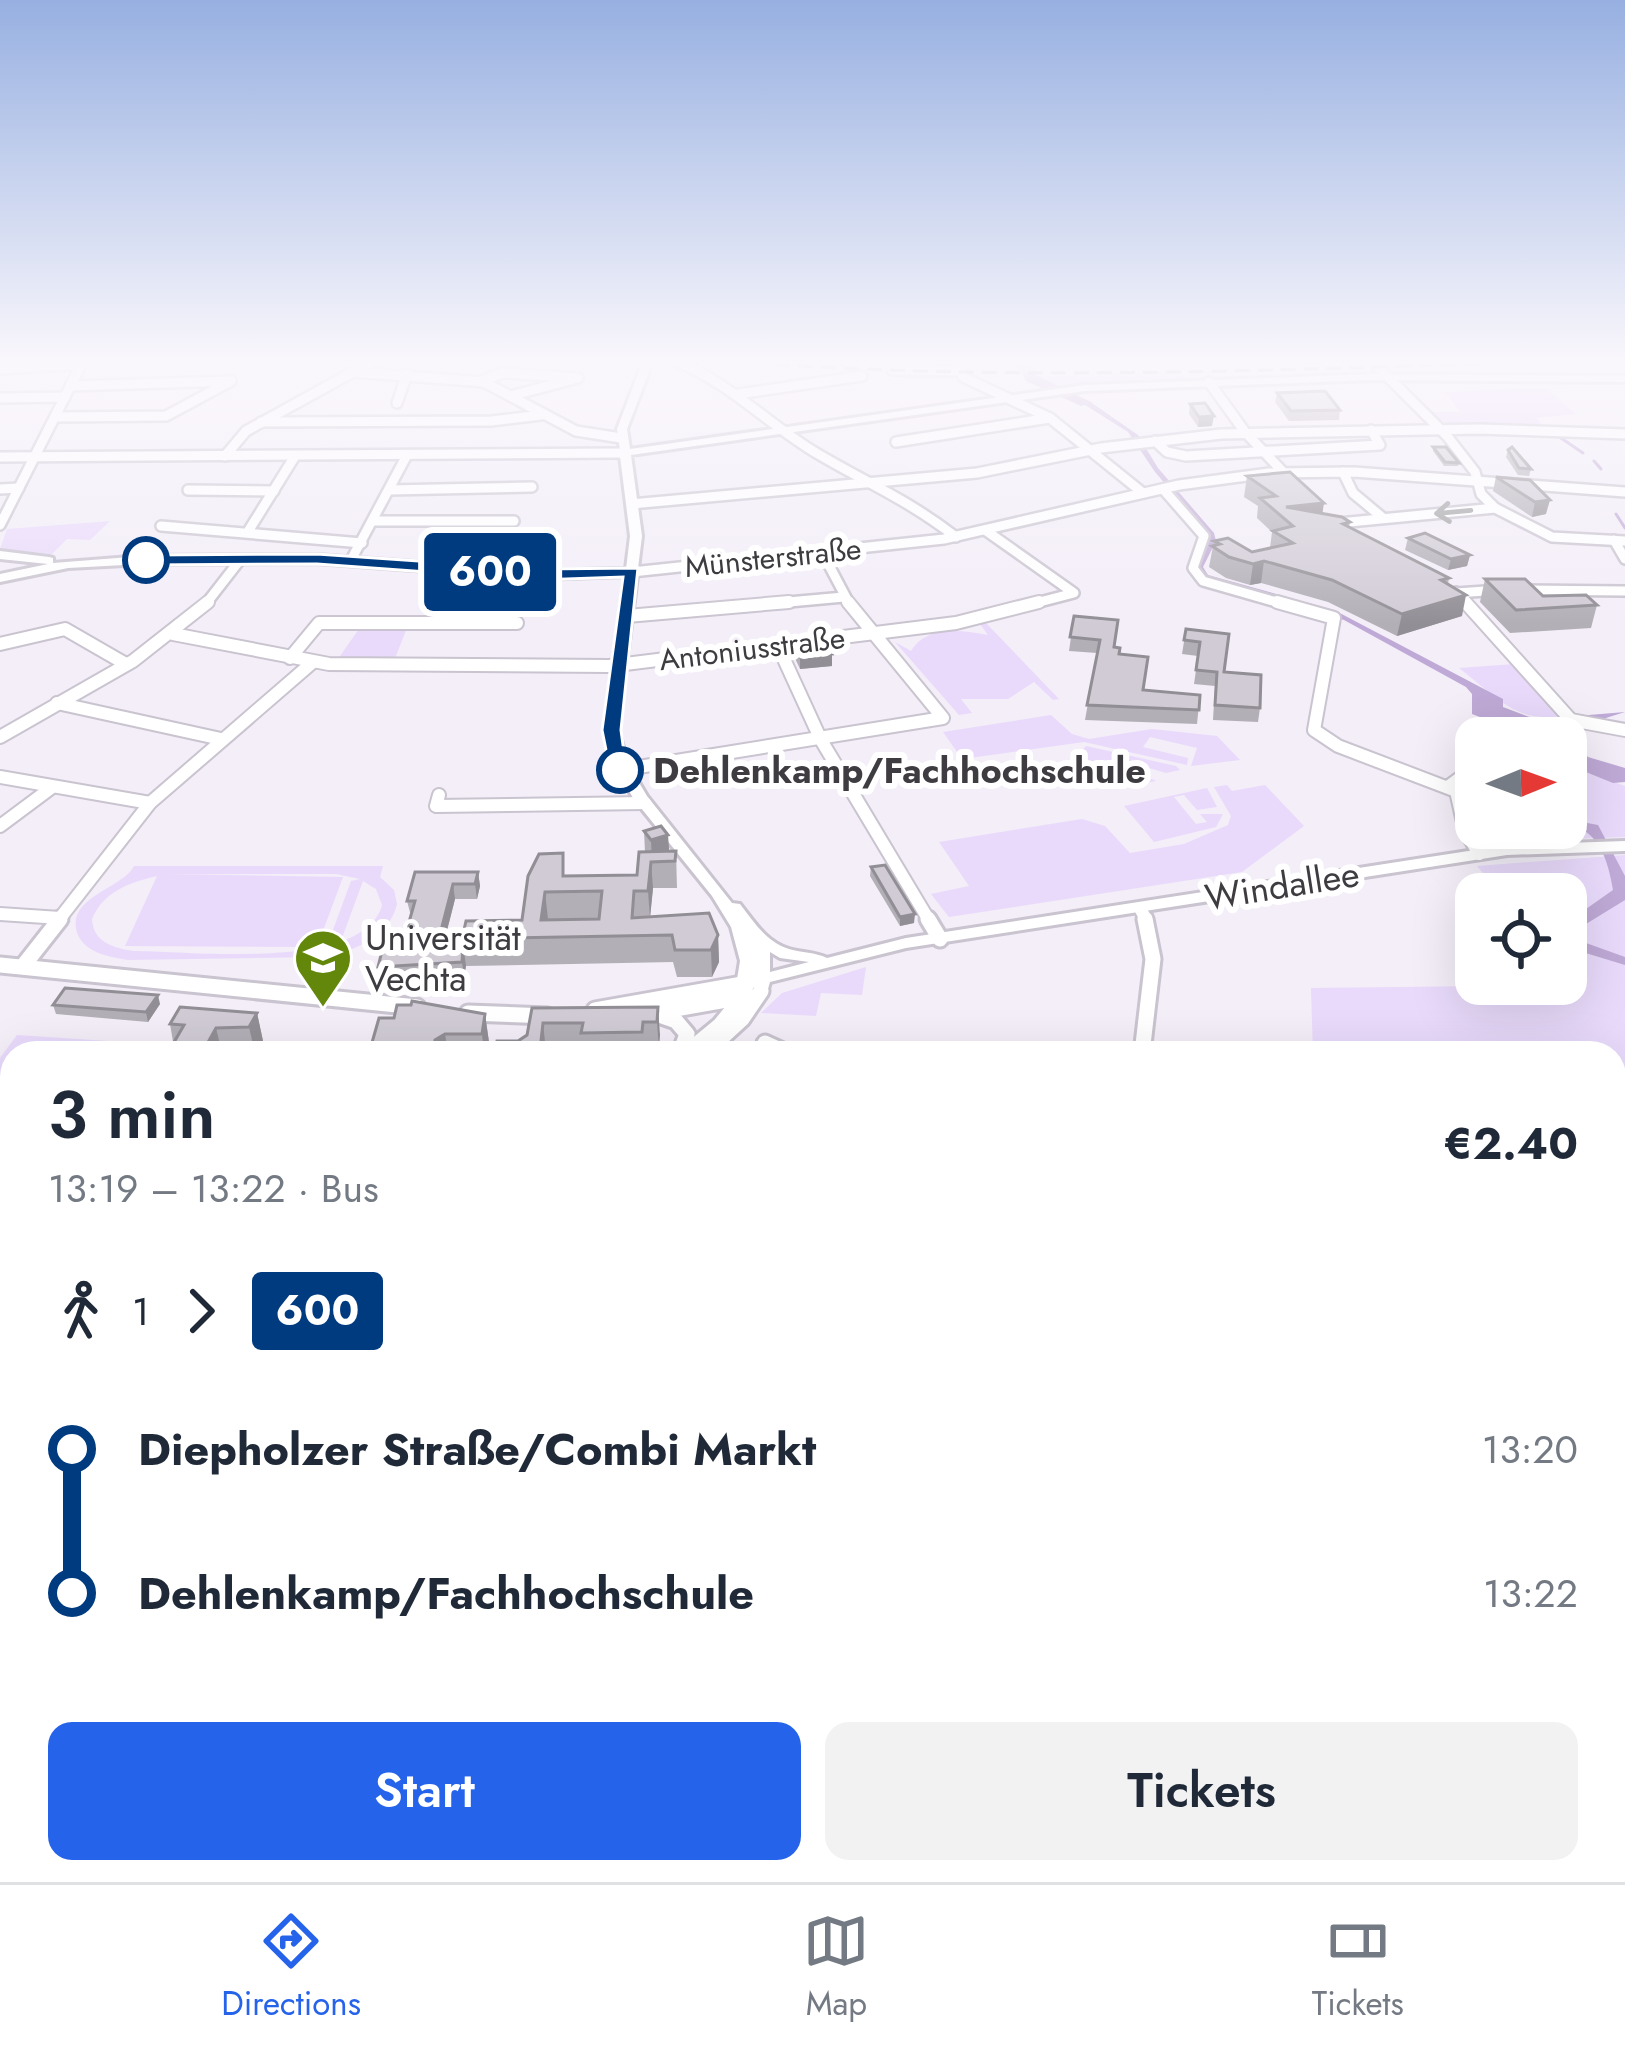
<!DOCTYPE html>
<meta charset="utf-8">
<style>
body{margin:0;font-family:Jost,sans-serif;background:#f2f2f3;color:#1f2937;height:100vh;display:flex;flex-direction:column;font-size:45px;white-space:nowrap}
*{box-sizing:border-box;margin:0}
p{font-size:39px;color:#747a83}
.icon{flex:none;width:66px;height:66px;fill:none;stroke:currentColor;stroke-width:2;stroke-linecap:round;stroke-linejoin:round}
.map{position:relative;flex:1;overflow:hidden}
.details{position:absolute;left:0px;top:1041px;width:1626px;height:843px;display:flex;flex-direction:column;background:#fff;border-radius:36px 36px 0 0;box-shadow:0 12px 48px #0002}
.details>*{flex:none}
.badge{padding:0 24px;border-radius:9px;font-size:42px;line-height:78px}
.needle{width:78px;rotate:89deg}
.tools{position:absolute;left:1455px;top:717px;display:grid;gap:24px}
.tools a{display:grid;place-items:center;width:132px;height:132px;border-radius:24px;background:#fff;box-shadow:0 12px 48px #0002;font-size:60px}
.map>.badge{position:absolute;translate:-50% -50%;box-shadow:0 0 0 6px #fff}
.legs{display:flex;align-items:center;gap:18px;height:132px;padding:0 48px;font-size:39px}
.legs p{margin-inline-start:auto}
.head{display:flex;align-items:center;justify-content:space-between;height:204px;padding:0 48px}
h1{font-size:66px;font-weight:600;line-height:90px}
.action{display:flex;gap:24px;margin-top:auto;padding:24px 48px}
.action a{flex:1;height:138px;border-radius:24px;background:#2563eb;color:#fff;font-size:48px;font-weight:600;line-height:138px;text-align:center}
.action a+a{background:#f2f2f3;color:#1f2937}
ul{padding:0 48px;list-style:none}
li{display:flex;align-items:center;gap:42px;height:144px;font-size:45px}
li i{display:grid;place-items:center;width:18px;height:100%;margin:0 15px;background:currentColor}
li i::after{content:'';width:30px;height:30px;margin:-15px;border:9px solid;border-radius:50%;background:#fff}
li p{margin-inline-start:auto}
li:first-child i{background:linear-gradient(#0000 50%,currentColor 0)}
li:last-child i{background:linear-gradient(currentColor 50%,#0000 0)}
.tab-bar{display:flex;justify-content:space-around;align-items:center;height:168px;border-top:3px solid #e0e1e3;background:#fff;font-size:33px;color:#747a83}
.tab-bar a{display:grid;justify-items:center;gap:6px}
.tab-bar .selected{color:#2563eb}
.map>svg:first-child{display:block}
</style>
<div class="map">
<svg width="1625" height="1882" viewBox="0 0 1625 1882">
<rect width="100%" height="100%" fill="#f3eef8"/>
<!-- green -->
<g fill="#e9dafb" fill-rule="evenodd">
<path d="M1013,361H1363L1372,372L1207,376L1059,387L1030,373H1016Z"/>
<path d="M1545,388L1576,414L1536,418L1543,426H1449L1428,412H1460L1445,392Z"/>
<path d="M110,521L90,540L67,539L52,554L0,549L7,529Z"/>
<path d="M986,623L1059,699L1053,700L1034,682L1008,699H961L972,713L959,715L895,642L911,651C927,625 961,630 988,635L980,624Z"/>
<path d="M408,625L394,661L338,659L361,626Z"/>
<path d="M1515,664L1563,716C1516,724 1494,695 1459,668Z"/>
<path d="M1051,715L1072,734L1089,739L1152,729L1217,736L1240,760L1191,766L1197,748L1150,737L1143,747L1188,758L1187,765L1084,742L962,759L943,732Z"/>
<path d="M1086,746L1176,766L1180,770L1166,773L1142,766L1138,772L1156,781L1109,789L1080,753Z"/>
<path d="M1566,765L1625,786V837L1491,842L1477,835L1469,787L1476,775V828H1566Z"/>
<path d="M1227,785L1232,791L1265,785L1304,826L1242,872L949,917L931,894L969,886L939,842L1082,819L1105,826L1130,853L1184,844L1228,825L1231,816L1214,787Z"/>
<path d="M1207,788L1217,807L1197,810L1184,795L1174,797L1196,824L1207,822L1200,814H1223L1216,827L1154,842L1124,806Z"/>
<path d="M1625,855V1882H126L136,1872H1614V1053H1313L1311,988L1576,985L1566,971V894H1501L1477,866Z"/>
<path d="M134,866H383L380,877L394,890L397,904C389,937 356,950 325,957L128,960C110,957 86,953 78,935C63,897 123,889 134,866ZM168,874H336L360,879L351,881L330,938H342L363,881L376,889L382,905C365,972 189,951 134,951C113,948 93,942 92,919C103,892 130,882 157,876L125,946L317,947L343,877Z"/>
<path d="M866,967L862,995L821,993L816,1016L761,1013L782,993Z"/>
<path d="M17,1035L153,1044L147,1053H12V1214L0,1205V1058Z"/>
</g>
<!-- water -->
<g fill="#bfa9d6">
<path d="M1066,393L1089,401L1138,435L1158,468L1214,533L1216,541L1203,567L1208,575L1334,610L1503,699V707L1535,719L1529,727L1548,738L1589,715L1625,712L1590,723L1572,739L1588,757L1625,768V782L1613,783L1566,764V738H1534L1472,714V694L1466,687L1344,620L1202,576L1199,567L1209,535L1155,472L1128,432Z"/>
<path d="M1566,819L1598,825L1625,876V900L1573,932L1586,943L1625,957V965L1566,947V923L1613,890C1608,860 1599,829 1566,824Z"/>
</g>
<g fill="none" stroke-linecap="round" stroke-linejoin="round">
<!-- stream-far1 -->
<g stroke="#bfa9d6" stroke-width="3">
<path d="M1558,436L1583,453"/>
<path d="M1594,461L1601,469"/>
<path d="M1616,514L1625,528"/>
</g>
<!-- stream -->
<g stroke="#bfa9d6" stroke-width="6">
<path d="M1121,1872L1133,1882"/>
<path d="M645,1882L655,1872"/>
</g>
<!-- river -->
<path fill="#bfa9d6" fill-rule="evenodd" d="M1014,361H1028L1036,375L1093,403L1081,406L1026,381Z"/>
<!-- minor-far3 casing -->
<g stroke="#c9c4cf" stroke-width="14">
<g id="minor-far3">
<path d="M676,361C730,383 769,425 818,454C869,484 908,500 956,537"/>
<path d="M960,361L963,377L1050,418L1143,493"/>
<path d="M1372,361L1447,436L1475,472L1481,494L1495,508L1552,537L1625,541"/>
<path d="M0,369L82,364"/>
<path d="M892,370L960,371"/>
<path d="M353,372L484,382L576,431L621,438"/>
<path d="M481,381L503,373L578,378"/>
<path d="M1209,382L1245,432L1286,475"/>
<path d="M738,394L862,376"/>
<path d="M514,395L578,378"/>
<path d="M0,398L65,397"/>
<path d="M397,403L407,374"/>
<path d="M56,417L166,416L231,381L70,386"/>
<path d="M261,422L491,421L541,415"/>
<path d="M1155,441L1167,452L1186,456L1380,445L1371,430"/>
<path d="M896,442L1050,418"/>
<path d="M225,456L246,431L373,361"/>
<path d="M0,457L622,453"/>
<path d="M1343,472L1353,493L1383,518"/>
<path d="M0,489L19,488"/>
<path d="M1163,489L1204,536L1193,568L1203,581L1287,605"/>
<path d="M188,490L274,491"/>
<path d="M389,490L532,487"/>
<path d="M631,504L977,473L1101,448L1221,434L1479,429L1625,434"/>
<path d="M373,521H514"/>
<path d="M1339,523L1495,508"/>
<path d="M0,525L83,361"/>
<path d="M161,526L362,543"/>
<path d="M249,530L295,456"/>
<path d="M985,530L1074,593L1028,605"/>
<path d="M1614,540L1625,559"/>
<path d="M823,554L850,605"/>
<path d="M351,560L407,455"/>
<path d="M632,572L944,539L1179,485L1269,473L1354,472L1625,492"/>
<path d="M1522,590L1625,591"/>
<path d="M1456,592L1467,605"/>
<path d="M1456,593L1500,590"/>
<path d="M205,605L240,560"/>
<path d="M755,605L844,597"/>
</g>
</g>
<!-- minor-far2 casing -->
<g stroke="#c9c4cf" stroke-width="16">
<g id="minor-far2">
<path d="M1277,602L1334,618L1314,730L1338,746L1456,791L1465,831L1479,854"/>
<path d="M1465,602L1571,720"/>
<path d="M627,616L789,602"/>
<path d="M173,634L329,664L609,666L956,623L1039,602"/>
<path d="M0,644L65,629L124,663"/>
<path d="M778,646L821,740L930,922"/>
<path d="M290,658L319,623H517"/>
<path d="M57,703L221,739"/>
<path d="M1571,720L1625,730"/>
<path d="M0,737L133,661L208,602"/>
<path d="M1541,738L1571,720"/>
<path d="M620,770L943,718L848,602"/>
<path d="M0,777L150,803"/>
<path d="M1449,786L1476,766"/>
<path d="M439,795L436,806L645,803"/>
<path d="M0,826L51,788"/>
<path d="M1140,908L1147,922"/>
<path d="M0,914L60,918"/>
<path d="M57,922L150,803L313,662"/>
</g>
</g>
<!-- minor-far1 casing -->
<g stroke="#c9c4cf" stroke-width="21">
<g id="minor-far1">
<path d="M928,919L940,939"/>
<path d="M0,965L417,1007"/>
<path d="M23,966L60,919"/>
<path d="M595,1010L748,983"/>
<path d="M468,1013L548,1016"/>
<path d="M642,1015L743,997"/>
<path d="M659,1015L676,1021L687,1034L680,1053"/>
<path d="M765,1043L787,1053"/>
<path d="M686,1053L720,1025L743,997"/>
<path d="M705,1053L742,1019L761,991"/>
<path d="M1142,1053L1153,959L1145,919"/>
</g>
</g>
<!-- minor casing -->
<g stroke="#c9c4cf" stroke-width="26">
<g id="minor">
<path d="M0,1471L12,1486"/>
<path d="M0,1595L12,1586"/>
<path d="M0,1837L12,1827"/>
</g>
</g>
<!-- major casing -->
<g stroke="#c9c4cf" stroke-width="6">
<path id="major" d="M643,361H653L627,429L630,449L1085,385L1371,374L1625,376V382L1371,380L1085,391L631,455L642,536L618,730L628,764L647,796L732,903L740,904C754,922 766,942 789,949C802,953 815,952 827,958L906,938L1507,845L1625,841V851L1507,855L906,948L770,982L768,989L762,990L753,987L752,997L743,1002L734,997L740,961L731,927L712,896L633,798L614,764L604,730L625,576L537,579L317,563L143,564L68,568L0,582V574L48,564L0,559V551L49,557L53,558V563L143,556L317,555L537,571L626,569L630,536L620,456L617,453L620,450L617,429ZM770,952L780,958L809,962L770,972Z"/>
</g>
<!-- minor-far3 -->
<use href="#minor-far3" stroke="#fff" stroke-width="9"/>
<!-- minor-far2 -->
<use href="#minor-far2" stroke="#fff" stroke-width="12"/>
<!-- minor-far1 -->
<use href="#minor-far1" stroke="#fff" stroke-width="15"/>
<!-- minor -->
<use href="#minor" stroke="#fff" stroke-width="20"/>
<!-- major -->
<use href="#major" fill="#fff" fill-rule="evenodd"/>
<!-- rail -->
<path stroke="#7c797f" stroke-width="3" stroke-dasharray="15 8" stroke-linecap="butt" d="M729,361C1009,383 1288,369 1568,361"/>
</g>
<!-- wall -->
<g fill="#b3afb7">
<path d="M1277,393L1340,410L1339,420L1289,421L1275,402Z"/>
<path d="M1190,404L1212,426L1198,427L1189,414Z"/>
<path d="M1433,447L1459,463L1458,466H1444L1433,451Z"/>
<path d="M1508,450L1531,469L1529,476L1518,475L1506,457Z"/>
<path d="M1247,476L1322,513L1350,522L1349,527L1449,578L1448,584L1462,616L1397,636L1328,602L1261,583L1250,585L1226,578L1209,567L1214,541L1252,552L1270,548L1272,532L1257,518L1258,506L1244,497Z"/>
<path d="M1496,477L1530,480L1546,514L1532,517L1493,491Z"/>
<path d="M1408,538L1470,555L1467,566L1448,570L1405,550Z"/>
<path d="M1485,579L1543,596L1597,605L1591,628L1510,633L1480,602Z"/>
<path d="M1074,616L1119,654L1144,690L1200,695L1197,724L1085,720L1097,653L1069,651Z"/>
<path d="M1186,629L1229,634L1224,672L1260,708L1258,722L1213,720L1215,686L1194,684L1198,656L1182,654Z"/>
<path d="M793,642L832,666L800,669L793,654Z"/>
<path d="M644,831L669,851H676L677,888H653L650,917L718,935L719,962L712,977H677L673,962L466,966L464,977L380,982L378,967L402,947L411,916L407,901L478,872L480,886L477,899H455L443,946H463L462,939L522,920L528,876L637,875L645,852Z"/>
<path d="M871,867L914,923L900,926L870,876Z"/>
<path d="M160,1004L148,1022L56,1014L53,1005Z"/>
<path d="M658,1007L659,1050H645V1053H583V1050L555,1051V1053L518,1041L527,1035L532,1008Z"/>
<path d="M257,1013L263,1041L257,1053H175L170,1024Z"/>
<path d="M485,1014L489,1042L487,1053H369Z"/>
</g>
<!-- shaded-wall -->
<g fill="#928e95">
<path d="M1214,416L1212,426L1198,427L1199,417Z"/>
<path d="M1550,500L1546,514L1532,517L1535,502Z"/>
<path d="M1324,503L1321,523L1286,507Z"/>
<path d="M1470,555L1467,566L1448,570L1451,559Z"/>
<path d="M1264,561L1261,583L1250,585L1253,564Z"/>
<path d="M1466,595L1462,616L1397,636L1402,614Z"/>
<path d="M832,654V666L800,669V657Z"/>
<path d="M668,835L670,861L652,862L651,840Z"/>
<path d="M651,862L653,888L650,918L648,891Z"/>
<path d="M478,872L480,886L477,899L475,884Z"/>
<path d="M453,884L455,899L439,962L437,946Z"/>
<path d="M545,892L548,919L541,920Z"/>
<path d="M915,914L914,923L900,926V917Z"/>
<path d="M718,935L719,962L712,977L711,950Z"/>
<path d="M464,951L466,966L464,977L462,962Z"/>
<path d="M158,995L160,1004L148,1022L146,1012Z"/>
<path d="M658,1007L660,1035L659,1050L657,1022Z"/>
<path d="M257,1013L263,1041L255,1053L249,1027Z"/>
<path d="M485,1014L489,1042L487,1053H484L482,1034Z"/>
<path d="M543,1023L546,1051L540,1053Z"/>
<path d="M216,1028L222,1053H207L206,1046Z"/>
<path d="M445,1034L448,1053H432L435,1040Z"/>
</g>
<!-- building -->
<g fill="#d0cbd5" stroke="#928e95" stroke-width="3" fill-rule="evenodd">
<path d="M1325,391L1340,410L1291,411L1277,393Z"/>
<path d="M1205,403L1214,416L1199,417L1190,404Z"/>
<path d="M1433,447H1446L1459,463L1445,462Z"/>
<path d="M1512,447L1531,469L1519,468L1508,450Z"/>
<path d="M1290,472L1324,503L1286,507L1342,517L1350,522L1343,524L1449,578L1441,580L1466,595L1402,614L1332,580L1264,561L1253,564L1229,557L1212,546L1220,544L1214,541L1228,538L1252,552L1293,543L1273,531L1293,526L1260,498L1276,496L1247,476Z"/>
<path d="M1496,477L1530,480L1550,500L1535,502Z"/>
<path d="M1425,533L1470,555L1451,559L1408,538Z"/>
<path d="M1485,579H1525L1543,596L1586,595L1597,605L1516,610Z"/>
<path d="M1074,616L1118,620L1114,647L1120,648L1119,654L1148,657L1143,690L1200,695L1199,710L1087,705L1100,640L1070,637Z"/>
<path d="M1186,629L1229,634L1224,672L1261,675L1260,708L1215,705L1217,672L1196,670L1200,642L1184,640Z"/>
<path d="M825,640L832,654L800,657L793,642Z"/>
<path d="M661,826L668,835L651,840L644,831Z"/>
<path d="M676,851L675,861L651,862L648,891H634L632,918L709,913L718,935L711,950H675L672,935L462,939L466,921L522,920L528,876L539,854L563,853V876L637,875L639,852ZM602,891L599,919L541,920L545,892Z"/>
<path d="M885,865L915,914L900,917L871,867Z"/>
<path d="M415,872H478L475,884H453L437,946H463L462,962L378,967L383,947H402L415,901H407Z"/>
<path d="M65,988L158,995L146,1012L53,1005Z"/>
<path d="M412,1001L485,1014L482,1034H445L435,1040L432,1053H369L379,1018H394L397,1005H411Z"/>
<path d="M180,1007L257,1013L249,1027L216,1028L206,1046L173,1044L184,1025L170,1024Z"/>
<path d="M658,1007L657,1022H643L642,1032L581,1033L583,1023H543L540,1050H555L554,1053H495L497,1041H518L527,1035L532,1008Z"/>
</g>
<!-- one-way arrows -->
<defs><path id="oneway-shaft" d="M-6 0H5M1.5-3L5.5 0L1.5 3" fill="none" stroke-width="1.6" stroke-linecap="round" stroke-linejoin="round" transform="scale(3)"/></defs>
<use stroke="#9e9ea0" href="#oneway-shaft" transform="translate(1453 512) rotate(175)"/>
<!-- sky -->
<linearGradient id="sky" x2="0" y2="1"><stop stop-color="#97b0e1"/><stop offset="0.58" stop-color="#faf7fc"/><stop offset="1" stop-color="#faf7fc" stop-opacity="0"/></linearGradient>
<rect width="1625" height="625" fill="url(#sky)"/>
<!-- line-1 -->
<path fill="#003b80" stroke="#fff" stroke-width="3" d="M317,554L537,569L638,568L621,730L627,774L610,770L602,730L623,577L537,580L317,564L146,565L138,560L146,555Z"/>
<!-- icons -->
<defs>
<g id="university-pin" transform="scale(3)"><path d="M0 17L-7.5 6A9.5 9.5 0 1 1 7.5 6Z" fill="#62870b" stroke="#fff"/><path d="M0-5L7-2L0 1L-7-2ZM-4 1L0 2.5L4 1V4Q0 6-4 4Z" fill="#fff"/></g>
</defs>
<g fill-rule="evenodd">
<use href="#university-pin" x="323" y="958"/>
</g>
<!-- markers -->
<g fill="#fff" stroke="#003b80" stroke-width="6">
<circle cx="146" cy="560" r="21"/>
<circle cx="620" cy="770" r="21"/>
</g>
<g text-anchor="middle" stroke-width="12" stroke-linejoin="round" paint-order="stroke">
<!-- far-street labels -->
<g font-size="30" fill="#3e3c40" stroke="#fff">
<text transform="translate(773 558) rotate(-6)" y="10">Münsterstraße</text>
<text transform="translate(752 649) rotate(-7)" y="10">Antoniusstraße</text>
</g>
<!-- stop labels -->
<g font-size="36" font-weight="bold" fill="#3e3c40" stroke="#fff" text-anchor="start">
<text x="653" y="783">Dehlenkamp/Fachhochschule</text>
</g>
<!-- street labels -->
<g font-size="36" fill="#3e3c40" stroke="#fff">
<text transform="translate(1282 885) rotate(-9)" y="13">Windallee</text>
</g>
<!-- poi labels -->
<g font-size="36" fill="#3e3c40" stroke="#fff" text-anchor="start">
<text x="365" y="950">Universität<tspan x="365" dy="41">Vechta</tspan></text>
</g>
</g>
</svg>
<div class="tools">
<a><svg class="needle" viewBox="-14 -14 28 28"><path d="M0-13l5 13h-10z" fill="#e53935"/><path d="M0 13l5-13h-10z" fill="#747a83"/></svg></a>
<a><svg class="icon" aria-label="locate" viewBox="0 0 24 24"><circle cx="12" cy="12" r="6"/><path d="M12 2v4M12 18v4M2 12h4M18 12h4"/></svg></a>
</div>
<b class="badge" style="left:490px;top:572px;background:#003b80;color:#fff">600</b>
<section class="details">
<div class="head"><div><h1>3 min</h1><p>13:19 – 13:22 · Bus</p></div><b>€2.40</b></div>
<div class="legs"><svg class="icon" aria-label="walk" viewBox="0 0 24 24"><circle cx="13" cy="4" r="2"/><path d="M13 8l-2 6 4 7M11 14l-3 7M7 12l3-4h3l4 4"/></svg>1<svg class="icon" aria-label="forward" viewBox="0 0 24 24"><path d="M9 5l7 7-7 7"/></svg><b class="badge" style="background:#003b80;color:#fff">600</b></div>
<ul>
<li><i style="color:#003b80"></i><b>Diepholzer Straße/Combi Markt</b><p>13:20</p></li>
<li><i style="color:#003b80"></i><b>Dehlenkamp/Fachhochschule</b><p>13:22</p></li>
</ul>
<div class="action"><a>Start</a><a>Tickets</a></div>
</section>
</div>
<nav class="tab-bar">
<a class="selected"><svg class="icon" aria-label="directions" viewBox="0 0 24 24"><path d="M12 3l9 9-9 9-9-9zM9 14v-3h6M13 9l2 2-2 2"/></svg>Directions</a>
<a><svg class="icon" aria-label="map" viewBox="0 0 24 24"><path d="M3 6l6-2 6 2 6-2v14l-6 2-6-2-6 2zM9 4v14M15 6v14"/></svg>Map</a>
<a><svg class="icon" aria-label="tickets" viewBox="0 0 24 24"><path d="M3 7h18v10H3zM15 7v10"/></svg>Tickets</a>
</nav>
